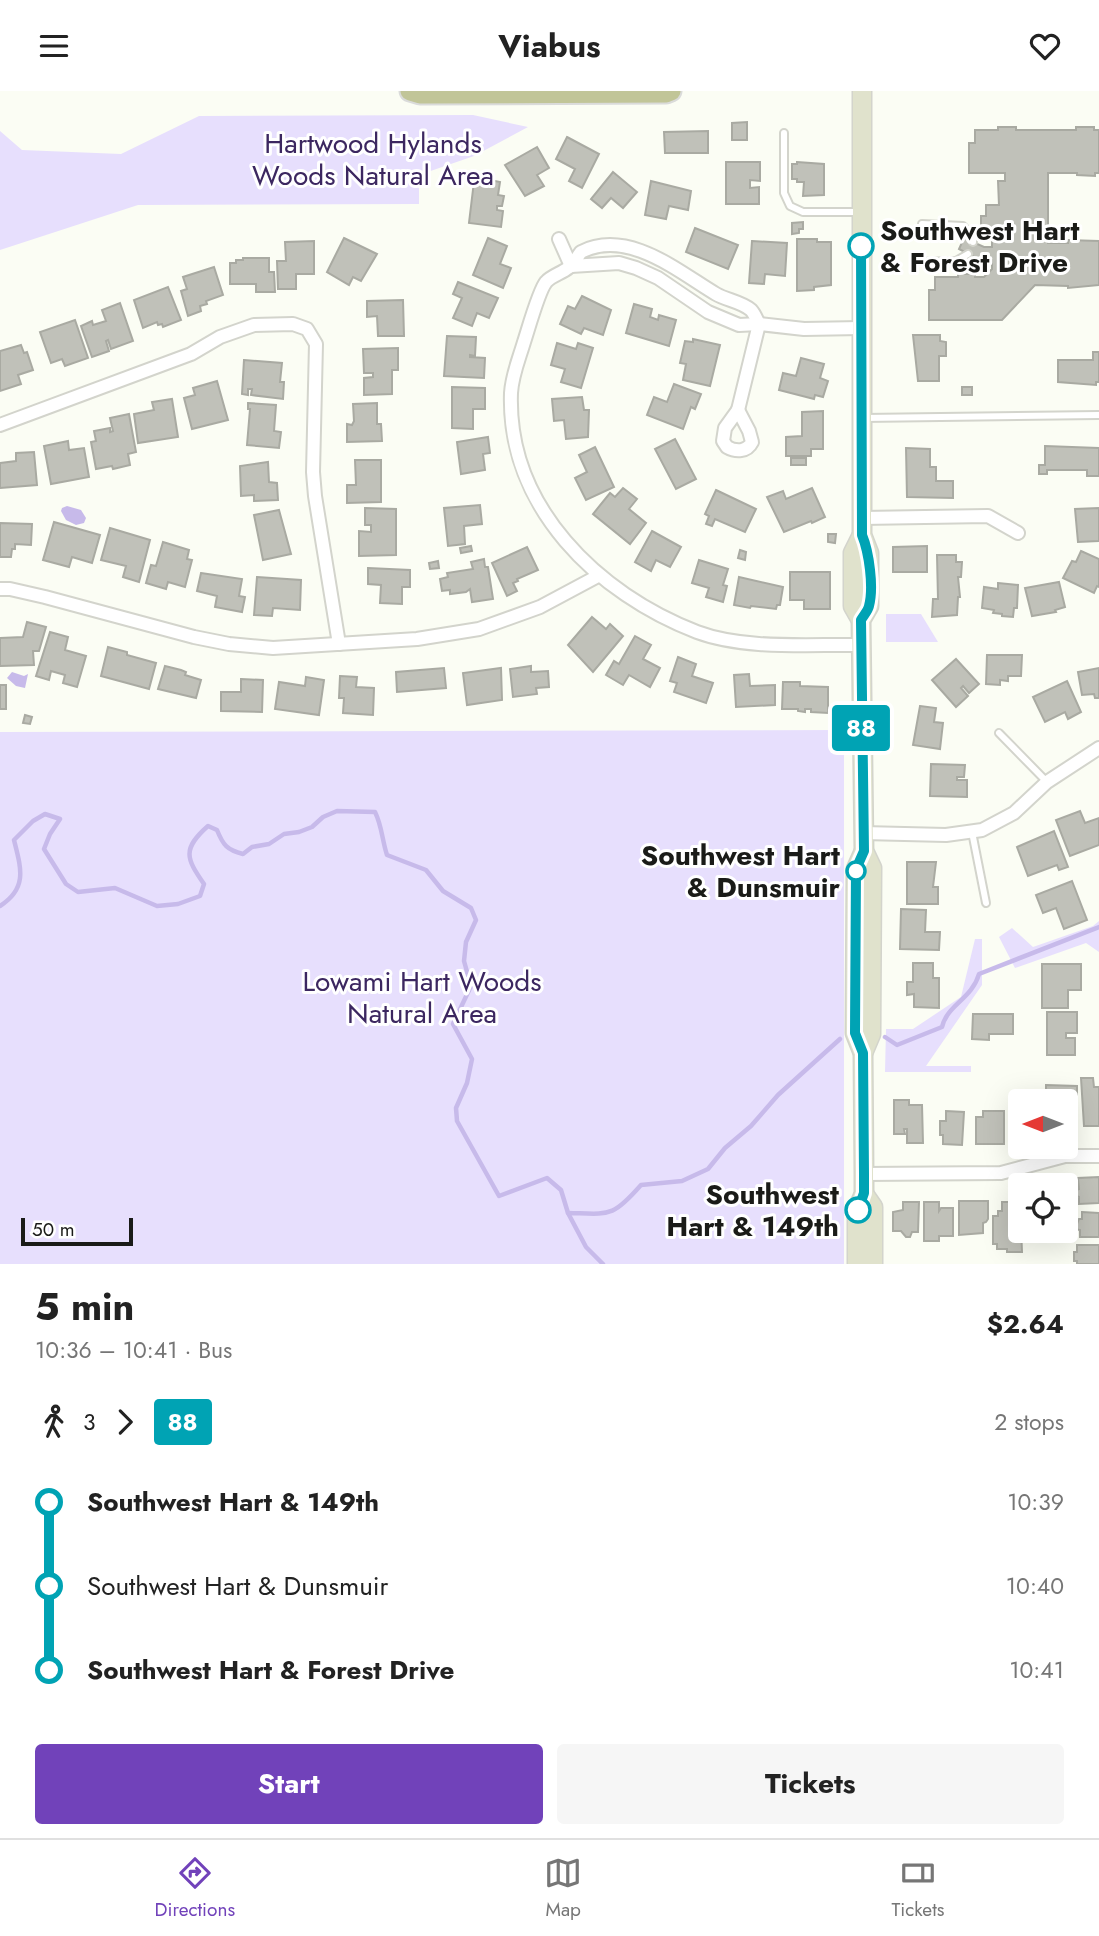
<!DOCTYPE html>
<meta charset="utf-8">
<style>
body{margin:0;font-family:Jost,sans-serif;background:#f6f6f6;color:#222;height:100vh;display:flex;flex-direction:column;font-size:26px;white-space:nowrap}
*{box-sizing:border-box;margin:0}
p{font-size:23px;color:#767676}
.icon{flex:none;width:38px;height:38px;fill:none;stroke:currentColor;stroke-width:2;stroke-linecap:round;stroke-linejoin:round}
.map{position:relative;height:1173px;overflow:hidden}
.sheet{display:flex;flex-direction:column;background:#fff;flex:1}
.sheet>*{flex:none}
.badge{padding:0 14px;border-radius:5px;font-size:24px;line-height:46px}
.needle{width:46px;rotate:270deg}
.fabs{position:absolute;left:1008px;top:998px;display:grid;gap:14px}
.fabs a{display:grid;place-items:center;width:70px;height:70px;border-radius:7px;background:#fff;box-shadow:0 7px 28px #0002;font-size:35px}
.scale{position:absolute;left:21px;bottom:18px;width:112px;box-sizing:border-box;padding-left:7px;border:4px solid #1a1b18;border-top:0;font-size:19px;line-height:24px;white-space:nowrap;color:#1a1b18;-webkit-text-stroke:5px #fff;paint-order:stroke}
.map>.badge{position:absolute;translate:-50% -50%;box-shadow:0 0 0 4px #fff}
.legs{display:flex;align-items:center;gap:10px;height:77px;padding:0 35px;font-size:23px}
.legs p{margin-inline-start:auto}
.headline{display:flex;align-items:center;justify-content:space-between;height:119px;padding:0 35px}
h1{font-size:38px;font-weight:700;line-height:52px}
.cta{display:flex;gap:14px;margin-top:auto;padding:14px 35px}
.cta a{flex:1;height:80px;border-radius:7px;background:#7142ba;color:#fff;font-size:28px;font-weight:700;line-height:80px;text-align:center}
.cta a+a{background:#f6f6f6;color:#222}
ul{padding:0 35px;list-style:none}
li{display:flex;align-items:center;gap:24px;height:84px;font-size:26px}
li i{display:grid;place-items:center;width:10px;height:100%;margin:0 9px;background:currentColor}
li i::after{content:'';width:18px;height:18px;margin:-9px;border:5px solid;border-radius:50%;background:#fff}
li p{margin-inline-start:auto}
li:first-child i{background:linear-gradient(#0000 50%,currentColor 0)}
li:last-child i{background:linear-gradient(currentColor 50%,#0000 0)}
header{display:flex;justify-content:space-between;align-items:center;height:91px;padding:0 35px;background:#fff;font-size:32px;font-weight:700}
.tabs{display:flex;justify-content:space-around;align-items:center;height:98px;border-top:2px solid #e0e0e0;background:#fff;font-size:19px;color:#767676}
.tabs a{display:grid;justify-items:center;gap:4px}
.tabs .current{color:#7142ba}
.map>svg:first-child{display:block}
</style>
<header><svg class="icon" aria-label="menu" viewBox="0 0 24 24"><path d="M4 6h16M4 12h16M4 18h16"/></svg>Viabus<svg class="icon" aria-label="heart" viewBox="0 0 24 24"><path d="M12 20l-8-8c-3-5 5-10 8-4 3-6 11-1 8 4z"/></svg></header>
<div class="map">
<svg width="1099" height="1173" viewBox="0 0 1099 1173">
<rect width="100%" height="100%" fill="#fbfdf4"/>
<!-- green -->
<g fill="#e7dffd">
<path d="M473,24L528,36L474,65L419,84V113L138,114L0,159V40L22,59L121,63L199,25Z"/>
<path d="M886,523H921L938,551H886Z"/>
<path d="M844,639V1173H0V641Z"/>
<path d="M1099,830V861L1086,852L1015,877L999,846L1012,837L1033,856L1093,835Z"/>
<path d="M975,848H982V894L926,975H971V981H885L886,938H913L961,906Z"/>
</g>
<!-- water -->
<g fill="#c7baea">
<path d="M67,415L81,419L86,427L84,432L76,434L66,429L61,420L62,417Z"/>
<path d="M12,581L24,585L28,583L25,597L16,595L7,587Z"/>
</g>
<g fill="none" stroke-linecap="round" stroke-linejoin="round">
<!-- stream -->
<g stroke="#c7baea" stroke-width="4.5">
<path d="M0,815C28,797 21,777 14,749L33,730L45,723L60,728L50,743L44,758L66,793L78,801L115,797L157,815L178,813L200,805L204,793C186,767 182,758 208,735L217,739C223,754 227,759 243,763L252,756L269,753L284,743L299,741L312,736L323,726L337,720L375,721C382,735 382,749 387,764L426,779L443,800L471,817L476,829L466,851L464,870L471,895L453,933L472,968L467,992L456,1017L457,1030L499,1105L547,1087L561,1099L568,1122L586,1156L603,1173"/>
<path d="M885,946L897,954L942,936C947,914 972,908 979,883L1099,836"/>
<path d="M568,1122C610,1123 612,1127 641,1094L682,1090L708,1078L725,1057L751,1035L778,1004L840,948"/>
</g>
</g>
<!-- building -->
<g fill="#c0c1b9" stroke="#a9aaa2" stroke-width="2">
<path d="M747,31V49H732V32Z"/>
<path d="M998,36H1016V39H1076V36H1094V39H1099V82H1095V85L1077,84V82H1048V152H1068V149L1099,150V194L1068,197V195L1035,194L1002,229H929V199H935V186H958V183H975V186H984L992,178V169H980L959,158L964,147L984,156H992V147H981V125H986V114H999L998,90H1005V82H969V52H975V39H998Z"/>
<path d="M708,40V62H665L664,41Z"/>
<path d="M567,46L599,63L582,97L569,90L575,78L556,68Z"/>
<path d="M537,56L549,77L537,84L544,95L525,105L505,74Z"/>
<path d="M726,71H760V90L750,89V97L759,96V113H726Z"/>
<path d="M797,71L824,73V104L803,105L804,91H797V88H792V73H797Z"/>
<path d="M613,81L637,101L623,117L611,107L602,117L591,108Z"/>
<path d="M475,82L491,84L490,89L500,91L498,104L504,105L502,115H497V119L503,120L501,136L469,132Z"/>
<path d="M651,90L691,100L688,119L669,115L666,128L645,124Z"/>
<path d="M803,131V138H799V142L792,143V132Z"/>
<path d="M695,137L738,154L728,178L686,161Z"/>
<path d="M344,147L377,163L361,190L353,186L349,194L327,181Z"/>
<path d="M488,147L507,155L500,173L511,177L503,197L473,184Z"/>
<path d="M797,148H817V151H831V194L814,196V199L797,200Z"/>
<path d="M314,150V183H296V198H278L277,170H286L285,151Z"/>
<path d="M752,150L787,152L785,185L765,183L764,193L749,192Z"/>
<path d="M243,167H269V181H274L275,201H256V193H230V172H236V169H243Z"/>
<path d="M214,176L223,204L206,210L207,213L200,215L201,220L188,225L181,200L187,198L183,186Z"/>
<path d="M458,191L498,207L489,227L477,222L472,235L453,227L462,207L453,203Z"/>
<path d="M168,196L181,229L163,236L162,233L158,234L157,231L143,237L134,209Z"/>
<path d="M582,205L611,219L603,244L584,237L581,243L560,233L568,215L575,218Z"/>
<path d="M403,209L404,245H378L377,225L367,226V210Z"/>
<path d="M120,212L133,250L111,258L108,249L106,250L109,260L92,266L81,235L92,230L93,234L106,230L102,219Z"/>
<path d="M634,213L652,218L650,226L658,229L659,224L676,229L669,255L626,242Z"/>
<path d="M75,229L88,267L65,275L62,268L51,272L40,241Z"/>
<path d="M913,244H940V250L946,251V265H939V290H918Z"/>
<path d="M447,245L476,246L475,265L470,264V266L485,267L484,287L444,285Z"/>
<path d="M693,248L720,254L710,295L683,289L686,273L680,272L685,250L693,251Z"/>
<path d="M557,252L576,258L578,252L593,257L581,297L561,291L565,278L551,274Z"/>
<path d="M21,254L24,262L27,261L33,279L18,284L21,293L0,300V260Z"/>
<path d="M398,257V279H392V303L364,304V287L373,286V282H364L363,258Z"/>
<path d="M1093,261H1099V291H1096V294L1058,291V269H1093Z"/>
<path d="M801,267L824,273L820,287L828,290L823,306L815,304L814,308L779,299L783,282L796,285Z"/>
<path d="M244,269L282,272L280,291H284L283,308L251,304L252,298H248V304L242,303Z"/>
<path d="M217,290L228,329L192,338L184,307L195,304L193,297Z"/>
<path d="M674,293L701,303L695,318L691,316L683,338L647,324L654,306L667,311Z"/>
<path d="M452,296L485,297V318H473V338L452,337Z"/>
<rect x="962" y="296" width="10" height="8"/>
<path d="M582,306L584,319H589L588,346L566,348L564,329L554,330L552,308Z"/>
<path d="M172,308L178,346L138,352L134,323L154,319L152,311Z"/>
<path d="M248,312L276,314L274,340L281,341L279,357L247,354L250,318H248Z"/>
<path d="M377,312V333H381L382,350L347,351V333L352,334L354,330L353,313Z"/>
<path d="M823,320V358H811V365H786V346L802,345V321Z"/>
<path d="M129,323L136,361L128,363L130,374L113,378L112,375L96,378L91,351L96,350L94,340L110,337V341L113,340L110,327Z"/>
<path d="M488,346L490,362L483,363L485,379L461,383L457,351Z"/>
<path d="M675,348L696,388L676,398L655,358Z"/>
<path d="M68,350L69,359L84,357L89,386L51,393L44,355Z"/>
<path d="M1045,355L1099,357V385H1087V379H1047V383H1039V374H1045Z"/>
<path d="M595,356L614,396L586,409L575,387L587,381L579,364Z"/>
<path d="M906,357L930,358V376H936V390H953V407L907,406Z"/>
<path d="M34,361L37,394L0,397V372L16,370V362Z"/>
<rect x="791" y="367" width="15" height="7"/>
<path d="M355,369H381V411L347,412V394H356Z"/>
<path d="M268,371L269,391L277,392L278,409L254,410V404L241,405L240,375Z"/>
<path d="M623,397L637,408L629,418L646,432L630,453L593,423L610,402L615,406Z"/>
<path d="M812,397L825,426L812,432L811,430L784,441L767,406L783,400L786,408Z"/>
<path d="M716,399L756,418L745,441L715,428L712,435L706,433L709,425L705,423Z"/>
<path d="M480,414L482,433L464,435L465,453L448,455L444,417Z"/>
<path d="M365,417L396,418V464L359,465V440L371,441V434H365Z"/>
<path d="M1099,417V450L1078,451L1075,418Z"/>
<path d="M279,419L291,463L263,469L254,424Z"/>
<path d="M54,431L100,444L92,472L72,466L69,476L43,469Z"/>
<path d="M0,432L32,433L31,454L15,453V458H12L11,466H0Z"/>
<path d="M110,437L150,449L139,491L123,486L126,475L101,469Z"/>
<path d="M652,440L681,456L670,476L656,469L651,480L635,471Z"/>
<path d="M828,443H836L835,452L828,451Z"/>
<path d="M163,451L189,459L187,468L192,469L185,496L168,491L166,498L146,492L151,474L156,475Z"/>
<path d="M471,455L472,460L461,462L460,457Z"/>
<path d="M927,455V481H893V456Z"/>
<path d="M527,456L538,479L517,488L518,490L513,492L517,500L507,505L492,472Z"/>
<path d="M740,459L746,461L745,469L738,467Z"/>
<path d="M1081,460L1099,468V496L1097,495L1094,502L1063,487L1072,470L1076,471Z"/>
<path d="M937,464H956V471H962L961,486H958L960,506H958L957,524L932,526L933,508H938Z"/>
<path d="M484,468L485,476H488L493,508L472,511L470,498L466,501L450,503V499L442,500L440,488L448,486L447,482L473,478L471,471Z"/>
<path d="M699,469L728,478L723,494L727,495L723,511L706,506L709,497L692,492Z"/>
<path d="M438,470L439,477L430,478L429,472Z"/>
<path d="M368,477L410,479V496H402V513L380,512L381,494L368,493Z"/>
<path d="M790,481H830V518H804V509H790Z"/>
<path d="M201,482L242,488L239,505L245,506L242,521L215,516L217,505L197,500Z"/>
<path d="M257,486L301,489L300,519L273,517L272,525L254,524Z"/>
<path d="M739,486L783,496L780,514H777L776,518L751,515L750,517L734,514Z"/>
<path d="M1059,491L1065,516L1055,519L1056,521L1032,525L1025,497Z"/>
<path d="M998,492L1018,494L1017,517H1014L1013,526L1002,525V523L993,522L994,519L982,517L984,496L998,498Z"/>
<path d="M592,526L606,538L610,533L623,545L593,581L568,554Z"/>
<path d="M27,531L46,536L39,560H33L34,574L0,575V547L23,546Z"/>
<path d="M50,541L68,546L65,559L86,565L77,596L63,592L65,584L51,580L49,589L36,585Z"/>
<path d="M635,545L651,554L643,568L660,577L650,596L629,584L623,594L606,584L614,570L619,573Z"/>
<path d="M108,556L127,561V564L156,572L149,598L101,585Z"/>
<path d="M987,564H1022L1021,585H1008V590L1000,589V594L986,593Z"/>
<path d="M678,566L696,573L692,585L713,592L706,612L674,601L677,592L670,590Z"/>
<path d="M956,568L979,593L969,602L963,595L961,597L968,605L956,616L932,589Z"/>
<path d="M165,575L181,579L186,581L185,584L201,589L196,607L158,598Z"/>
<path d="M531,575V581L548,580L549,596L536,597L537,603L513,606L510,578Z"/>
<path d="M444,577L446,597L397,601L396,581Z"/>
<path d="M501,577L502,609L467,614L463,582Z"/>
<path d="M1099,577V607H1095L1094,603L1082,604L1078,581Z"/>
<path d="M749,583L750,595L775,594V614L736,616L734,584Z"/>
<path d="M340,585L357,586L356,596L374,597L373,624L343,622L344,607H339Z"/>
<path d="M306,586L324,589L319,624L275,618L279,591L305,595Z"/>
<path d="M241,588L263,589L262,621L221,620V601H241Z"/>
<path d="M1067,590L1081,621L1068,628L1065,621L1045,631L1033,606Z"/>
<path d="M783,591H800V595L828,596V622L811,621V618H805V621L798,620V618H782Z"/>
<rect x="0" y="594" width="6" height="24"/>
<path d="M920,615L936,617L934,631L943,632L940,658L913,654Z"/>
<path d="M25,624L32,626L30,633L23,632Z"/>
<path d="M931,673L965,674L964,686H957V689H967V706L930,705Z"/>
<path d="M1080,720L1085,732L1099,727V754L1070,765L1056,729Z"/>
<path d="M1054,740L1068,776L1059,779L1057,774L1028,785L1017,756Z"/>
<path d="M907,771H936L933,796H938V813H907Z"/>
<path d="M1072,790L1087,829L1064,838L1056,817L1043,822L1036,804Z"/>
<path d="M901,818L926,819L925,841H940L939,859L900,858Z"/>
<path d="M913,872H933V887H939V917L914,916V903L907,904V891H913Z"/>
<path d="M1042,873H1081V899H1068V917H1042Z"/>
<path d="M1047,921H1077V942H1066V947H1075V964H1047Z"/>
<path d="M973,923H1013V943H989V949L972,948Z"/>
<path d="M1081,987H1093L1094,996H1099V1035H1084Z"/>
<path d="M1046,994L1077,995V1034H1066V1010H1046Z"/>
<path d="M1020,1008L1026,1010H1020V1045H1012V1013H1018Z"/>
<path d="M894,1009H909V1014H922L923,1052H907V1038H904L905,1043H894Z"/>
<path d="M946,1020L964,1021L962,1054L943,1053V1044H940V1030H946Z"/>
<path d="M983,1020H1004V1053H976V1026H983Z"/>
<path d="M1099,1086V1112L1079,1113V1106L1074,1104V1100L1079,1098L1078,1087Z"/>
<path d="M959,1110H988V1128L986,1131L983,1132V1142L959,1144Z"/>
<path d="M903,1111H919L918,1141H912L910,1146H906L901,1140H893V1121L903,1119Z"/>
<path d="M924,1111H939V1120L941,1117H953V1145H939V1150H924Z"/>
<path d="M1002,1111H1020L1022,1161H1007V1158H997V1153H993V1125H998V1120H1002Z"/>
<path d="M1082,1121L1099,1122V1146H1080V1139L1075,1138L1079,1128H1082Z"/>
<path d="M1027,1139H1056V1150L1027,1149Z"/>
<path d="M1077,1154H1099V1173H1077V1170H1074V1161H1077Z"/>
</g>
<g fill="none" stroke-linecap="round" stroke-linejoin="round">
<!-- service casing -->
<g stroke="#d3d4cc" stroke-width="10">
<g id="service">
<path d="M784,42V102L790,115L803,121H859"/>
<path d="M922,133L963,135L973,146V151"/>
<path d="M919,171L956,170L968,163"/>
<path d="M863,327L1099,324"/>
<path d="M999,642L1047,691"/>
<path d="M972,741L986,812"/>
</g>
</g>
<!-- minor casing -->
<g stroke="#d3d4cc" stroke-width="16">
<g id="minor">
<path d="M559,148L571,175"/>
<path d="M571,175L619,172L636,177L658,187L708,221L739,234L759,233L804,238L861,237"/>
<path d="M759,233C757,229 754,222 751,219C742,211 726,209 716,203C679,181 628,137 581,161C577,166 574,173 568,177C562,182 551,185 546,191C539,199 528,239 524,251C519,268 512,284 511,302C507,416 598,503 697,541C745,559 810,553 861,554"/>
<path d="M738,319L749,340L752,351C747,361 736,361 727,356L723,350L725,337Z"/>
<path d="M738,319L759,233"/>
<path d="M0,334L191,263L220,246L254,234L293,233L307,238L316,253L313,381L315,405L339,553"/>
<path d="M862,427L988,425L1018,442"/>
<path d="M0,498H10L45,506L194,546L229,553L273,557L417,548L479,538L540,516L598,485"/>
<path d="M863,742L946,744L982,739L1014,722L1047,691L1099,657"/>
<path d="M864,1083L1001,1082L1065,1065H1099"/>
</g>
</g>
<!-- secondary casing -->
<g stroke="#d3d4cc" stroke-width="21">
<g id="secondary">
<path d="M862,0V444L869,462V515L861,529L864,760L872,777L871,943L863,962"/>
<path d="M861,529L853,515V462L862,444"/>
<path d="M864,1103L873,1116V1173"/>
<path d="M857,1173V1119L864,1103V1083L863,962L855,942L856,778L864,760"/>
</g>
</g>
<!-- primary casing -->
<g stroke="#dadbda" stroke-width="23">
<path id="primary" d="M410,0L420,3L666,2L671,0"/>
</g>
<!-- service -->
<use href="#service" stroke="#fff" stroke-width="6"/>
<!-- minor -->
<use href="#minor" stroke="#fff" stroke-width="12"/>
<!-- secondary -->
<use href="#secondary" stroke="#e0e2cc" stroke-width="18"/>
<!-- primary -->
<use href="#primary" stroke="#c1c598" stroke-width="19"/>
</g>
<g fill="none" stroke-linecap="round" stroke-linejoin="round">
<!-- line-1 casing -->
<g stroke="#fff" stroke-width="16">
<path id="line-1" d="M858,1119L864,1102V1083L863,962L855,942L856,778L864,760L861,529C863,525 868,520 869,515C874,496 869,461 862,444L861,155"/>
</g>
<!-- line-1 -->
<use href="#line-1" stroke="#00a3b4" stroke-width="10"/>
</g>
<!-- markers -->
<g fill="#fff" stroke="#00a3b4" stroke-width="3.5">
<circle cx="861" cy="155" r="12"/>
<circle cx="856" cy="780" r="9"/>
<circle cx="858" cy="1119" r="12"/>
</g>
<g text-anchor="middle" stroke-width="6" stroke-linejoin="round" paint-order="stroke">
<!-- park labels -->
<g font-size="28" fill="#3c2760" stroke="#fff">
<text x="373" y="62">Hartwood Hylands<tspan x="373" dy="32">Woods Natural Area</tspan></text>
<text x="422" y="900">Lowami Hart Woods<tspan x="422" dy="32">Natural Area</tspan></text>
</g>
<!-- stop labels -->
<g font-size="28" font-weight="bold" fill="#1a1b18" stroke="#fff" text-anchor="end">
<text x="880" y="149" text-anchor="start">Southwest Hart<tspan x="880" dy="32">&amp; Forest Drive</tspan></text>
<text x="840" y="774">Southwest Hart<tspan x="840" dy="32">&amp; Dunsmuir</tspan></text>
<text x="839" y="1113">Southwest<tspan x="839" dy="32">Hart &amp; 149th</tspan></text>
</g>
</g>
</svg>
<div class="fabs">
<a><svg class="needle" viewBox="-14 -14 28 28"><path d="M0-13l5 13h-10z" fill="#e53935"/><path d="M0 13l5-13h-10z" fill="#767676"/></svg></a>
<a><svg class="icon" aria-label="locate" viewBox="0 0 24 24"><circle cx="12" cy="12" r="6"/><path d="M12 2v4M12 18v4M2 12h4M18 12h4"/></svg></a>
</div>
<div class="scale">50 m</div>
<b class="badge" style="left:861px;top:637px;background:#00a3b4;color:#fff">88</b>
</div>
<section class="sheet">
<div class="headline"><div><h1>5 min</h1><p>10:36 – 10:41 · Bus</p></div><b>$2.64</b></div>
<div class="legs"><svg class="icon" aria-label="walk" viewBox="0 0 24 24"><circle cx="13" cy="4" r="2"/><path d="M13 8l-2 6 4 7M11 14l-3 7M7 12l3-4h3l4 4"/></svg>3<svg class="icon" aria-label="forward" viewBox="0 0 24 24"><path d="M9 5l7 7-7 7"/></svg><b class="badge" style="background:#00a3b4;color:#fff">88</b><p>2 stops</p></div>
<ul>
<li><i style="color:#00a3b4"></i><b>Southwest Hart &amp; 149th</b><p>10:39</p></li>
<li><i style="color:#00a3b4"></i><span>Southwest Hart &amp; Dunsmuir</span><p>10:40</p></li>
<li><i style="color:#00a3b4"></i><b>Southwest Hart &amp; Forest Drive</b><p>10:41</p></li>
</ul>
<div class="cta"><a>Start</a><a>Tickets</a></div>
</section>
<nav class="tabs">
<a class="current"><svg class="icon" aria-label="directions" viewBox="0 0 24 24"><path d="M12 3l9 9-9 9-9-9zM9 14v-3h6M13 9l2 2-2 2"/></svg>Directions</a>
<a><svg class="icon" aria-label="map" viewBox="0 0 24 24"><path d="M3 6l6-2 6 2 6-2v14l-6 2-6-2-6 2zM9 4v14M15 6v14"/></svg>Map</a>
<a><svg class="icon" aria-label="tickets" viewBox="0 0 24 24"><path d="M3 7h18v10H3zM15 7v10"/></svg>Tickets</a>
</nav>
